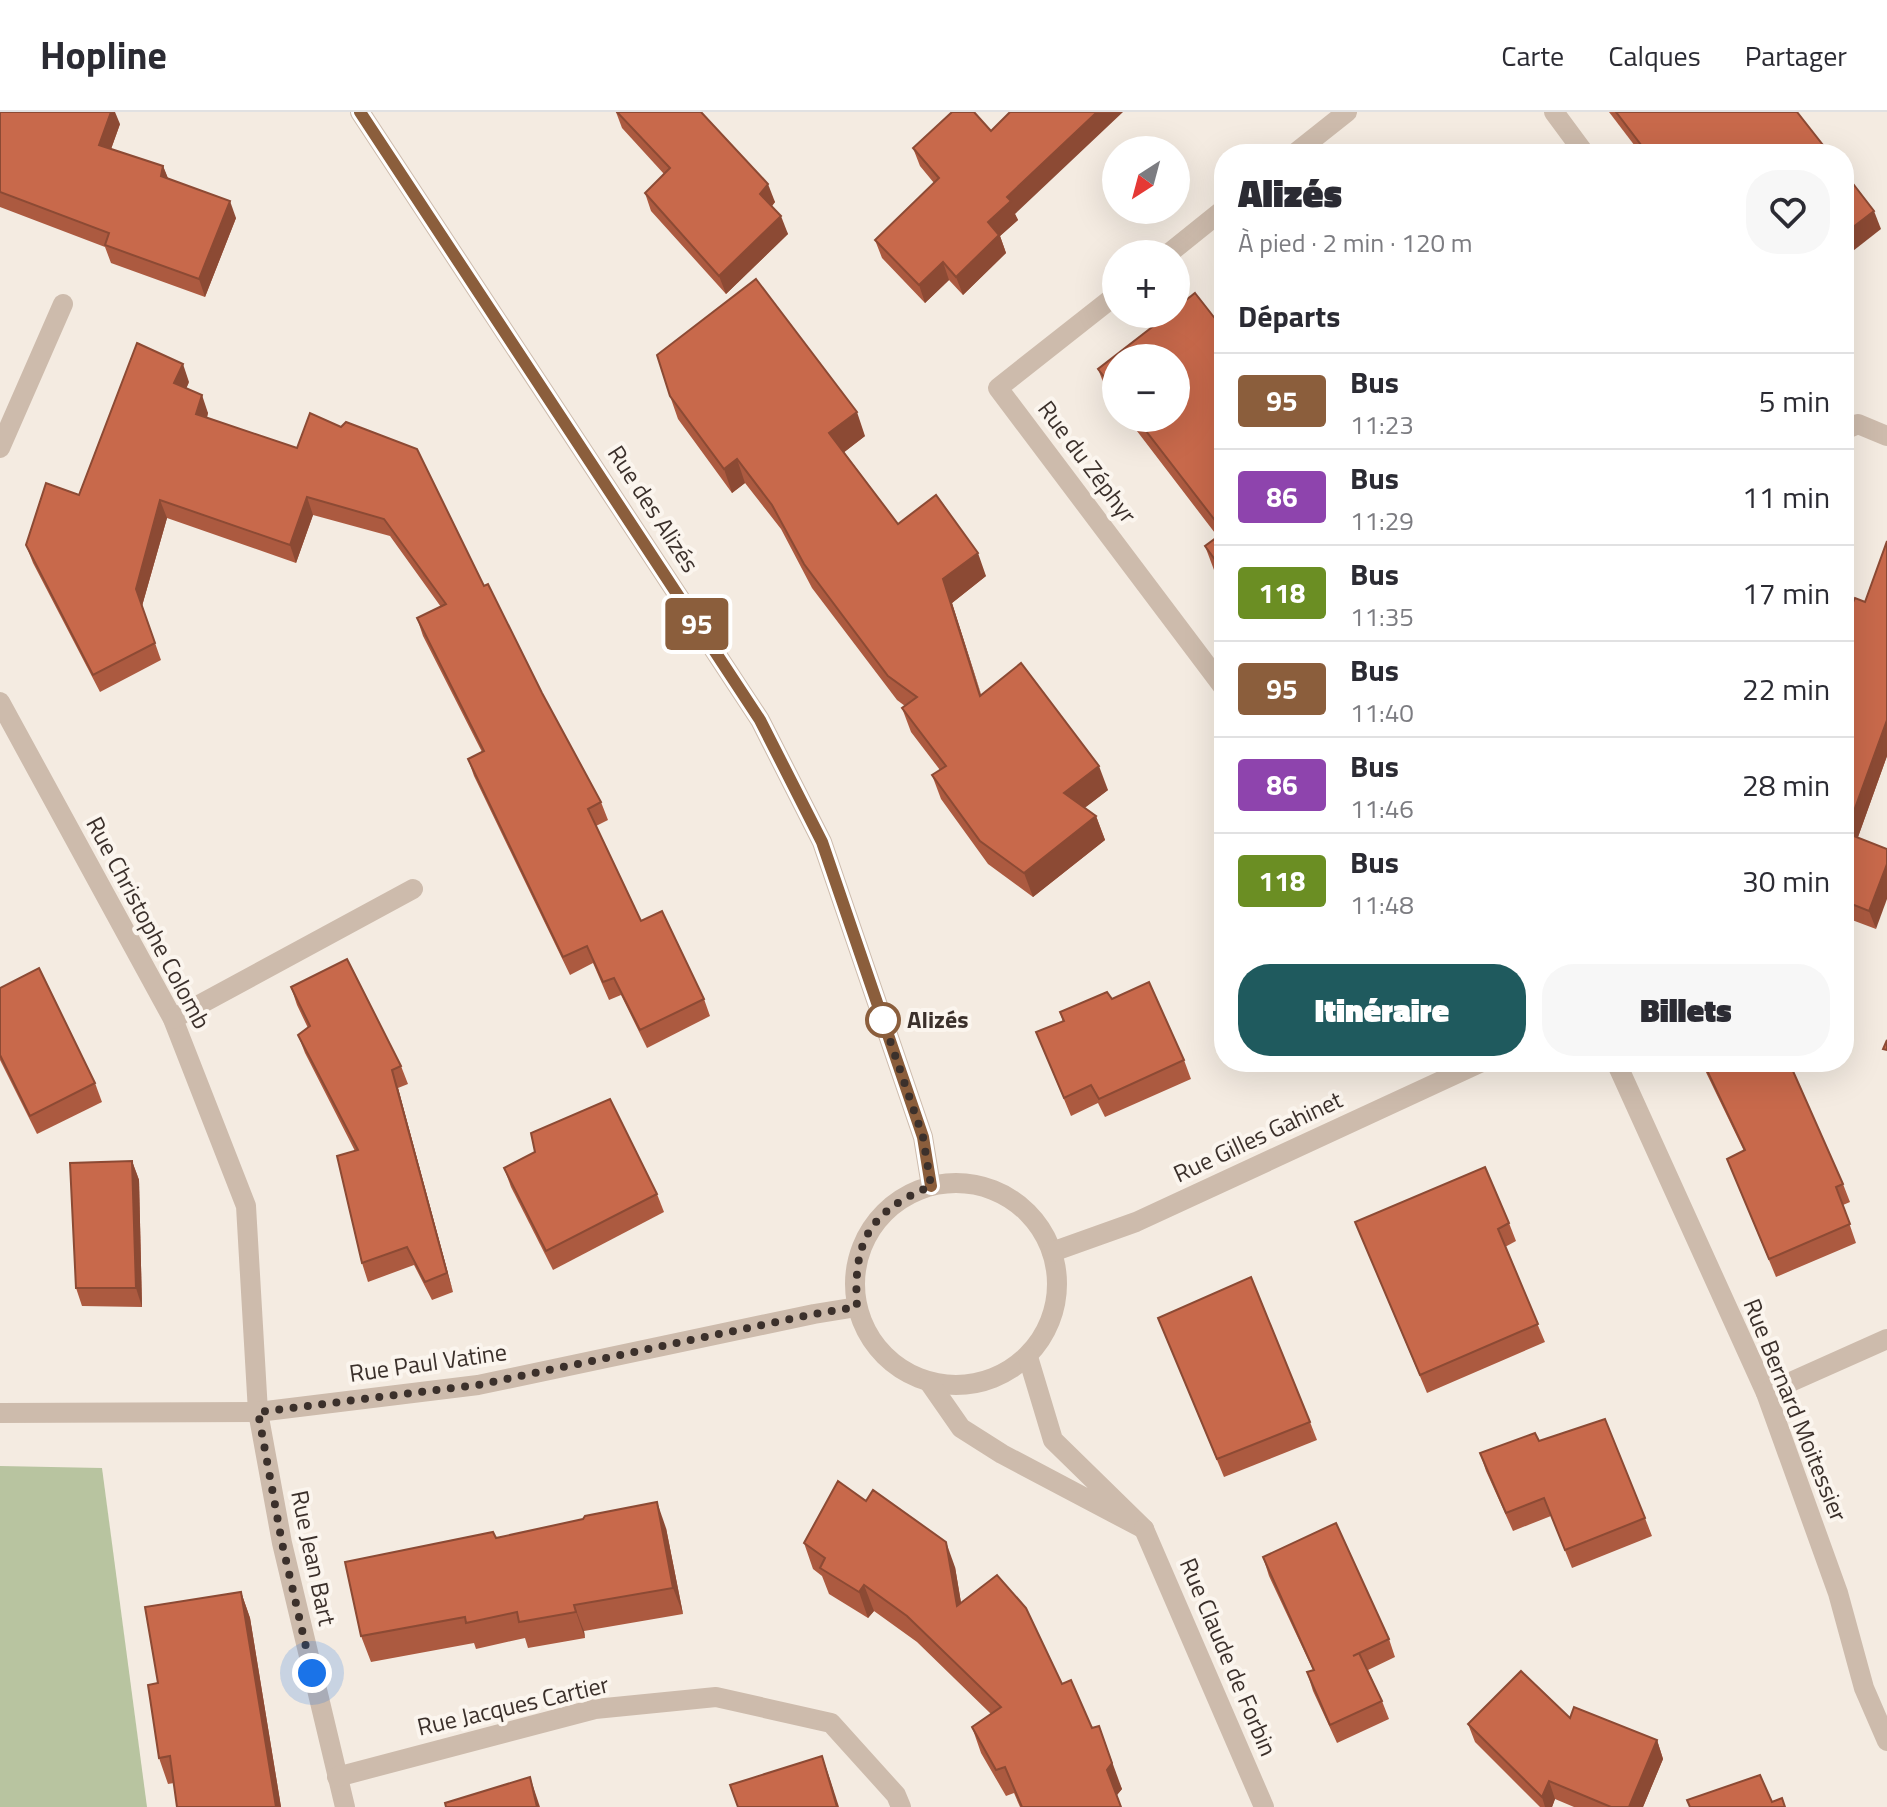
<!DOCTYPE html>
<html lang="fr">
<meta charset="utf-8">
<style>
body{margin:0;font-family:"Titillium Web",sans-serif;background:#f7f7f7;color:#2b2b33;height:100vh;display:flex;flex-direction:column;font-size:30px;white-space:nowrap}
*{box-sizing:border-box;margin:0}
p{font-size:26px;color:#7c7c81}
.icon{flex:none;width:44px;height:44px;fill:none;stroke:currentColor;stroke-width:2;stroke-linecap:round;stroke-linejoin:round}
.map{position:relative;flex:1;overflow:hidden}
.panel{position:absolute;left:1214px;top:32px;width:640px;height:928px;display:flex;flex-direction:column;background:#fff;border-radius:32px;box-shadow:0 8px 32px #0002}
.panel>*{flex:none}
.badge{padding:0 16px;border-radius:6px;font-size:28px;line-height:52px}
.needle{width:52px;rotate:216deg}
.controls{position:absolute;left:1102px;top:24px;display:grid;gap:16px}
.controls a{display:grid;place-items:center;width:88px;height:88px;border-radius:50%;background:#fff;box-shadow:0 8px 32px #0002;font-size:40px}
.you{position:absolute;width:40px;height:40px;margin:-20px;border:6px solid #fff;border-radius:50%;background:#1a73e8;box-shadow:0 0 0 12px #1a73e833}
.map>.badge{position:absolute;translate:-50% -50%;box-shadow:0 0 0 4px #fff}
h2{padding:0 24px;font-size:30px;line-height:72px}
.round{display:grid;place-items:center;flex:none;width:84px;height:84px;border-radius:32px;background:#f7f7f7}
.head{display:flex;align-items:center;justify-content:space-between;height:136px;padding:0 24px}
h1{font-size:38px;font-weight:800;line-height:60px}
.cta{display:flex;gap:16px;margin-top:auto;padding:16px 24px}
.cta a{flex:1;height:92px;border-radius:32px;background:#1f5a5e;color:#fff;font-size:32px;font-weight:800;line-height:92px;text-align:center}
.cta a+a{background:#f7f7f7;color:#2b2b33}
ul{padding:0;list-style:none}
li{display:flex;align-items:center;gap:24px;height:96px;padding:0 24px;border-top:2px solid #e1e1e2}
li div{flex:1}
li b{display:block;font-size:30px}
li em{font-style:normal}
li .badge{min-width:88px;font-weight:700;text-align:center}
header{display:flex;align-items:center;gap:48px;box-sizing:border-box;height:112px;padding:0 40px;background:#fff;border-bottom:2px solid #e1e1e2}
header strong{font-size:38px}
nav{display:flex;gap:44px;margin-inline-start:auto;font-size:28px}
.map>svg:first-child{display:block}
</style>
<header>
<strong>Hopline</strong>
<nav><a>Carte</a><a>Calques</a><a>Partager</a></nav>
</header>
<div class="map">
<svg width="1887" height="1695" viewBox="0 0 1887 1695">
<rect width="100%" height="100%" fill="#f4ebe1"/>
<!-- green -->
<path fill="#b8c4a0" d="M0,1354L102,1356L147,1695H0Z"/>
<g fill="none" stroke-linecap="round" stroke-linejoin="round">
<!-- minor -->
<g stroke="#cdbbac" stroke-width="20">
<path d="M360,0L760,608L822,730L923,1025L931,1074"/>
<path d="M1554,0L1585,42"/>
<path d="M1294,42L1347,0"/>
<path d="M1168,142L1224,97"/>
<path d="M1116,183L998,276L1224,576"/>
<path d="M1844,318L1858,312L1887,324"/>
<path d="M0,336L63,192"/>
<path d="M0,590L173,907L246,1094L258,1300L282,1431L345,1695"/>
<path d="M173,907L413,777"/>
<path d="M1616,950L1766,1281L1838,1481L1864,1576L1887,1629"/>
<circle cx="956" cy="1172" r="101"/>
<path d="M1052,1140L1136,1110L1482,950"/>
<path d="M929,1270L961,1316L1002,1342L1144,1417L1053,1328L1028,1245"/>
<path d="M1766,1281L1887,1227"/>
<path d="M0,1301L258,1300L478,1273L814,1202L857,1195"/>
<path d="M1144,1417L1264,1695"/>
<path d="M337,1665L595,1597L716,1585L831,1611L896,1683L901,1695"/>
</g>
</g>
<!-- wall -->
<g fill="#ac5a40">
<path d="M0,0L120,12L111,37L163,54L168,67L236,106L205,185L111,151L105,135L0,95Z"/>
<path d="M616,0H701L775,90L772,94L788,122L726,182L651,99L645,81L664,62L622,16Z"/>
<path d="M1609,0H1797L1830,42H1641Z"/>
<path d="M913,36L1015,102L1018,108L1000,124L1006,141L963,183L949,168L925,191L882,146L875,128L934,71L920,54Z"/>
<path d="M1195,181L1224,218V472L1214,458L1205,434L1218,425L1127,306H1176V246H1116V292L1107,280L1098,257L1169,202H1176V196Z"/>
<path d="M189,270L186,276L208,301L207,306L297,336L484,474L601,690L608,708L596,714L641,809L704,887L710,904L647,936L621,883L609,888L593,851L570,863L474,664L468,647L482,640L423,524L417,506L441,495L390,424L313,403L296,451L167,406L142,494L161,548L100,580L33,451L26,433L79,383Z"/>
<path d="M670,284L865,324L844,340L898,412L986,464L952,491L981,583L1108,678L1084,696L1096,704L1105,728L1033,785L988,752L941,687L932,663L940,658L911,620L902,596L905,594L897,588L812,476L781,417L745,371L732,381L678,307Z"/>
<path d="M1887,429V644L1858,725L1876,817L1844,805V509L1865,490Z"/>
<path d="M291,875L401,954L408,972L398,976L453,1180L432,1188L414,1153L368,1170L362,1151L355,1039L305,941L298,923L308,916L297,893Z"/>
<path d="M0,876L95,971L102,990L37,1022L0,948Z"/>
<path d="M1112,887L1184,948L1191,967L1105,1005L1098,991L1071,1004L1036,920L1063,910L1060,900Z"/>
<path d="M1701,950H1789L1843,1072L1850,1090L1843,1093L1856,1131L1776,1165L1727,1047L1744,1039Z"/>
<path d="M132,1049L139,1068L142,1195L82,1194L76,1176Z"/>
<path d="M504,1056L657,1082L664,1100L553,1158L511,1075Z"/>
<path d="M1355,1110L1509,1111L1516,1129L1505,1135L1545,1230L1427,1281Z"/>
<path d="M1158,1206L1310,1310L1317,1328L1224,1365Z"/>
<path d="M1539,1329L1645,1406L1652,1424L1572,1456L1551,1404L1513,1419L1486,1359L1480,1341Z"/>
<path d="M666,1416L683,1502L584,1519L585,1526L528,1536L525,1526L476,1537L474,1531L371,1550L361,1524L496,1426Z"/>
<path d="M804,1431L955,1455L961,1491L1062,1572L1092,1616L1122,1677L1117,1683L1121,1695H1020L1014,1681L1006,1684L981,1641L972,1615L991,1602L917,1530L874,1499L868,1506L829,1482L822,1464L813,1457Z"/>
<path d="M1263,1445L1389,1527L1395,1545L1368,1558L1382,1589L1389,1607L1337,1631L1313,1579L1307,1560L1313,1558L1269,1464Z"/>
<path d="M241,1480L250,1506L281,1695H177L174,1671L168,1672L159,1646L158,1571Z"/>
<path d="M1570,1606L1657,1628L1663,1647L1643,1695H1574L1555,1687L1552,1695H1540L1475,1630L1468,1612Z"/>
</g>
<!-- shaded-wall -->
<g fill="#8c4a34">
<path d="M111,0H115L120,12L106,51L99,33Z"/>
<path d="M1097,0H1123L1015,102L1018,108L1000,124L1006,141L963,183L956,165L988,110L1007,85Z"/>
<path d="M163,54L170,71L161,64Z"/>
<path d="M768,72L775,90L767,100L760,82Z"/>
<path d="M230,89L236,106L205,185L199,167Z"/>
<path d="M1874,99L1881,117L1844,146V122Z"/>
<path d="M781,104L788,122L726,182L719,164Z"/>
<path d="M943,150L949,168L925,191L919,173Z"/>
<path d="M183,252L189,270L181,289L174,271Z"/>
<path d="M202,283L208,301L202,320L196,302Z"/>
<path d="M857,300L865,324L838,345L829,321Z"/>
<path d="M737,347L745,371L732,381L724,357Z"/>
<path d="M307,385L313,403L296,451L290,433Z"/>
<path d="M160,388L167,406L142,494L161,548L136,477Z"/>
<path d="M978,441L986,464L952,491L989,607L943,467Z"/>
<path d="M1887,608V644L1853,739L1846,721Z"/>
<path d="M1099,654L1108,678L1073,705L1064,681Z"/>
<path d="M1096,704L1105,728L1033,785L1024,761Z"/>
<path d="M1887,752V787L1876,817L1869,799Z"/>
<path d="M392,958L398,976L453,1180L447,1161Z"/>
<path d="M132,1049L139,1068L142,1195L136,1176Z"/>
<path d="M657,1390L666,1416L683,1502L673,1476Z"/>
<path d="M946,1430L955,1455L966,1520L957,1494Z"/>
<path d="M864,1473L874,1499L868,1506L859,1480Z"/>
<path d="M241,1480L250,1506L281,1695H276Z"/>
<path d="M574,1493L584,1519L585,1526L576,1500Z"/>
<path d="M1099,1614L1122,1677L1116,1684L1107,1658Z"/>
<path d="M1657,1628L1663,1647L1643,1695H1629Z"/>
<path d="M822,1644L831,1670L839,1695H837Z"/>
<path d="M530,1665L540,1695H537Z"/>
<path d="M1549,1669L1555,1687L1552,1695H1545L1542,1685Z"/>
</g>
<!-- building -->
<g fill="#c8694b" stroke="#8c4a34" stroke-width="2">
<path d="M0,0H111L99,33L163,54L161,64L230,89L199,167L105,133L109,121L0,80Z"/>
<path d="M617,0H701L768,72L760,82L781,104L719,164L645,81L670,56Z"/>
<path d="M952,0H974L991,19L1010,0H1097L1007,85L1011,89L988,110L999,123L956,165L943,150L919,173L875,128L939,66L913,36Z"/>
<path d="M1616,0H1797L1830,42H1648Z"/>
<path d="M1378,36L1381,42H1371Z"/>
<path d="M1844,60L1874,99L1844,122Z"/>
<path d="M756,167L857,300L829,321L898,412L936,383L978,441L943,467L980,584L1021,551L1099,654L1064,681L1096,704L1024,761L980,729L932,663L946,654L902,596L917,585L888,564L804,452L772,393L737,347L724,357L670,284L657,243Z"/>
<path d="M1195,181L1224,218V420L1136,306H1176V246H1116V280L1098,257L1169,202H1176V196Z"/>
<path d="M137,231L183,252L174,271L202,283L196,302L297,336L310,301L341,315L346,310L417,337L484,474L488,472L542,581L601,690L588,697L641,809L662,799L704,887L640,918L614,866L603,870L587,834L563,845L468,647L484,639L417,506L446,492L384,407L307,385L290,433L160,388L136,477L155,531L93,563L26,433L46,371L79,383Z"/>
<path d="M1224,420V460L1205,434Z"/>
<path d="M1887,429V608L1846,721L1887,737V752L1869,799L1844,789V509L1855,486L1865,490Z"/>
<path d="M347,847L401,954L392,958L447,1161L425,1170L407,1135L362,1151L337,1044L358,1038L298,923L310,914L291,875Z"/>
<path d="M39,856L95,971L30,1004L0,943V876Z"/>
<path d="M1149,870L1184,948L1099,987L1091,973L1064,986L1036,920L1064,909L1060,900L1107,880L1112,887Z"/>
<path d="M1887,928V938L1883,937Z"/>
<path d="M1703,950H1789L1843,1072L1836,1075L1850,1112L1769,1147L1727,1047L1745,1038Z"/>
<path d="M610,987L657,1082L546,1139L504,1056L535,1040L531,1021Z"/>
<path d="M132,1049L136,1176H76L70,1051Z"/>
<path d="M1485,1055L1509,1111L1498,1117L1538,1212L1420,1263L1355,1110Z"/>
<path d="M1251,1165L1310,1310L1217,1347L1158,1206Z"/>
<path d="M1605,1307L1645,1406L1565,1438L1544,1386L1506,1401L1480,1341L1535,1321L1539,1329Z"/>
<path d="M838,1369L866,1389L873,1378L946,1430L957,1494L997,1463L1026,1496L1062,1572L1071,1568L1092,1616L1099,1614L1112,1651L1107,1658L1121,1695H1022L1005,1655L996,1658L972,1615L1001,1595L907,1504L864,1473L859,1480L820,1456L825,1446L804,1431Z"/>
<path d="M657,1390L673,1476L574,1493L576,1500L519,1510L517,1500L466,1511L465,1505L361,1524L345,1450L493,1420L496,1426L583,1407L585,1404Z"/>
<path d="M1336,1411L1389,1527L1353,1544L1359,1541L1382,1589L1330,1613L1307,1560L1314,1558L1263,1445Z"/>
<path d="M241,1480L276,1695H177L170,1644L159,1646L148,1573L158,1571L145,1495Z"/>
<path d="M1521,1559L1570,1606L1574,1595L1657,1628L1629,1695H1611L1549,1669L1542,1685L1468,1612Z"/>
<path d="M822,1644L837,1695H738L730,1673Z"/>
<path d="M1760,1663L1772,1690L1782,1686L1785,1695H1690L1687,1688Z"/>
<path d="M530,1665L537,1695H446L445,1691Z"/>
</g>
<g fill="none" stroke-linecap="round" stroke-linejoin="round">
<!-- line casing -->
<g stroke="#fff" stroke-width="18">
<path id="line" d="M360,0L760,608L822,730L923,1025L931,1074"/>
</g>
<!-- line -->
<use href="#line" stroke="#8b5e3c" stroke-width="12"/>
<!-- walk -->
<path stroke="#3b302b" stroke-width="8" stroke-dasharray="0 14.4" d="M312,1561L282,1431L258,1300L478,1273L814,1202L857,1195C853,1129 869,1100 931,1074L923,1025L883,908"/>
</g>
<!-- markers -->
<circle fill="#fff" stroke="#8b5e3c" stroke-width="4" cx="883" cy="908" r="16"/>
<g text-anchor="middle" stroke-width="8" stroke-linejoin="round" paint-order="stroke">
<!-- street labels -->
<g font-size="24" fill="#3b302b" stroke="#fbf5ee">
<text transform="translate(1087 350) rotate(53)" y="8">Rue du Zéphyr</text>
<text transform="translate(653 397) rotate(57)" y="8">Rue des Alizés</text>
<text transform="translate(148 811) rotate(62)" y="8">Rue Christophe Colomb</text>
<text transform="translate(1258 1025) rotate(-25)" y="8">Rue Gilles Gahinet</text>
<text transform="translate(428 1251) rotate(-8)" y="8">Rue Paul Vatine</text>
<text transform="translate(1795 1298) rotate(68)" y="8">Rue Bernard Moitessier</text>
<text transform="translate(313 1446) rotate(78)" y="8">Rue Jean Bart</text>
<text transform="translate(1228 1545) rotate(67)" y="8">Rue Claude de Forbin</text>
<text transform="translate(513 1594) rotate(-13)" y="8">Rue Jacques Cartier</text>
</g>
<!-- stop labels -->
<g font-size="24" font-weight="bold" fill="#3b302b" stroke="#fbf5ee" text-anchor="start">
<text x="907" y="916">Alizés</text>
</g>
</g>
</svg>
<div class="controls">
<a><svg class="needle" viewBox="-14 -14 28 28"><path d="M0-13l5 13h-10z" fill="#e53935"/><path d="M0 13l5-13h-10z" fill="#7c7c81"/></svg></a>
<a>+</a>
<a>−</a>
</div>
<div class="you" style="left:312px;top:1561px"></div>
<b class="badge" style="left:697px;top:512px;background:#8b5e3c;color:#fff">95</b>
<section class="panel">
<div class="head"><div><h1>Alizés</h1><p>À pied · 2 min · 120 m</p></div><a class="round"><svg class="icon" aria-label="heart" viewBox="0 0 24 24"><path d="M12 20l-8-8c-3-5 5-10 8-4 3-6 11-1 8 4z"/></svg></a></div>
<h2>Départs</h2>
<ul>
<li><span class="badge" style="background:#8b5e3c;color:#fff">95</span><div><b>Bus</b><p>11:23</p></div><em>5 min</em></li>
<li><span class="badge" style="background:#8e44ad;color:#fff">86</span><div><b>Bus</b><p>11:29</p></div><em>11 min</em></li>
<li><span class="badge" style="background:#6b8e23;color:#fff">118</span><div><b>Bus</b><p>11:35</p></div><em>17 min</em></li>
<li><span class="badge" style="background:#8b5e3c;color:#fff">95</span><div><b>Bus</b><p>11:40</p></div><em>22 min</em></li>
<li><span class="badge" style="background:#8e44ad;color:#fff">86</span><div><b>Bus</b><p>11:46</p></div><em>28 min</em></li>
<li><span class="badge" style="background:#6b8e23;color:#fff">118</span><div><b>Bus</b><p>11:48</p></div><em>30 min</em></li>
</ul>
<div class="cta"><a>Itinéraire</a><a>Billets</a></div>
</section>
</div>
